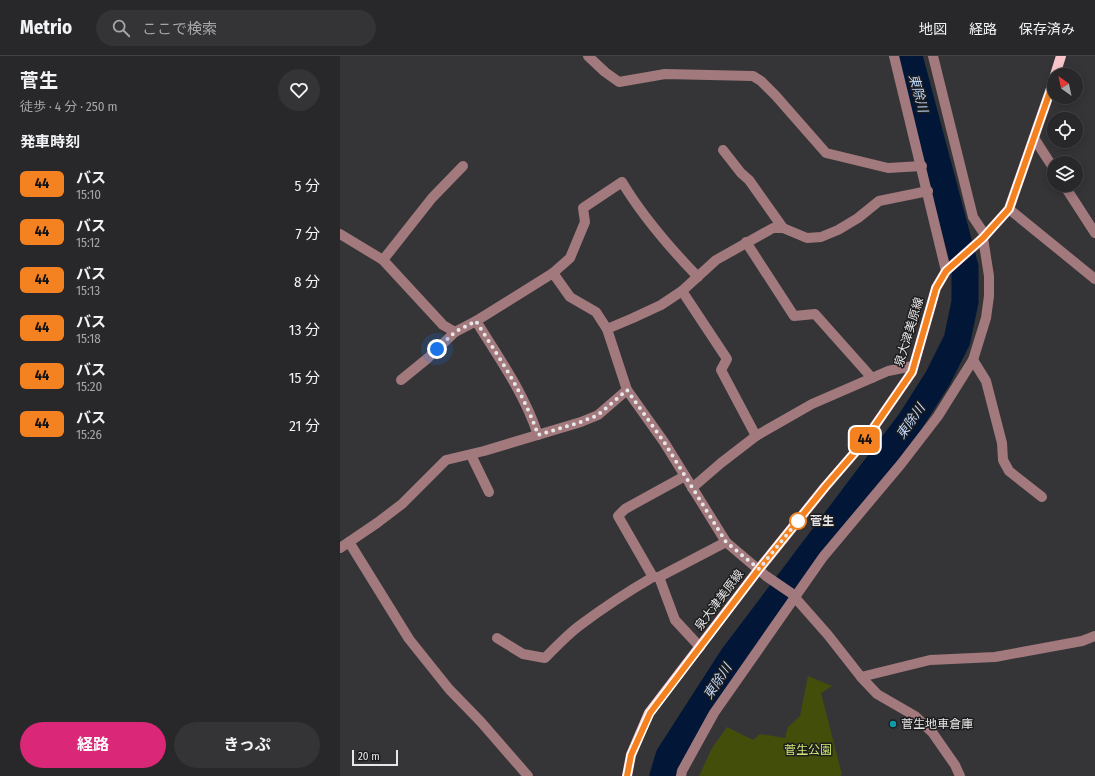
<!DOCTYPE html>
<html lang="ja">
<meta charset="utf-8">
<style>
body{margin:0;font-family:"Fira Sans Condensed","Noto Sans JP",sans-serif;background:#343436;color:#f1f3f6;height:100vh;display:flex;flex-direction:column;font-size:15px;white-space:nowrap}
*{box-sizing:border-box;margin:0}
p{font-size:13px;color:#a5a6a8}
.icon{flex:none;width:22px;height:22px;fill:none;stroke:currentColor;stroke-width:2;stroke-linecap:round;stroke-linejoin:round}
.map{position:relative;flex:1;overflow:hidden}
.sheet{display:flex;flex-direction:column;background:#28282a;width:340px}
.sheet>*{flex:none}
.badge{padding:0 8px;border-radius:6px;font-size:14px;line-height:26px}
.needle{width:26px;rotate:327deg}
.fabs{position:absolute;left:707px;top:12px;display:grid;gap:8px}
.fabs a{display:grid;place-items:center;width:36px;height:36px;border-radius:50%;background:#28282a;box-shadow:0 2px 10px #0003,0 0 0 1px #444447;font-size:20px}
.scale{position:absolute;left:12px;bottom:10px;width:46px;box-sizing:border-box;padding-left:4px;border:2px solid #e7e7e9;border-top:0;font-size:11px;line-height:14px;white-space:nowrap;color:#e7e7e9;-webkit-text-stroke:3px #1d1d1e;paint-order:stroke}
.you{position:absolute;width:20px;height:20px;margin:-10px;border:3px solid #fff;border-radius:50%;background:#1a73e8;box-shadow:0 0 0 6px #1a73e833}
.map>.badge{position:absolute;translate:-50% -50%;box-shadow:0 0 0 2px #fff}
h2{padding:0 20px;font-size:15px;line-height:36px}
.round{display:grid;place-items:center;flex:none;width:42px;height:42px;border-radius:21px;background:#343436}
.summary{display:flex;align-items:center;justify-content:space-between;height:68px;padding:0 20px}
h1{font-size:19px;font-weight:700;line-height:30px}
.action{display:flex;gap:8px;margin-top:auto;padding:8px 20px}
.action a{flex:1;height:46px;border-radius:24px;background:#db2777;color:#fff;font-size:16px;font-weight:700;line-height:46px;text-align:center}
.action a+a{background:#343436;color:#f1f3f6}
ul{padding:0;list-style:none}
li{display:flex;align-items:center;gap:12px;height:48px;padding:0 20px}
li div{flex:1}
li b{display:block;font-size:15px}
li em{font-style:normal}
li .badge{min-width:44px;font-weight:700;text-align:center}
header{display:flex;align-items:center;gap:24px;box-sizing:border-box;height:56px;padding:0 20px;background:#28282a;border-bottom:1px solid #444447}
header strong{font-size:19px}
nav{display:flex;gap:22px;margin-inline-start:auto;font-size:14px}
.search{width:280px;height:36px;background:#343436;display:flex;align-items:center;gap:10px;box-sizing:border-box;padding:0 14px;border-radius:22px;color:#a5a6a8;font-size:15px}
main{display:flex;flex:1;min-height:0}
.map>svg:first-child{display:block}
</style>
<header>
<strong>Metrio</strong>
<div class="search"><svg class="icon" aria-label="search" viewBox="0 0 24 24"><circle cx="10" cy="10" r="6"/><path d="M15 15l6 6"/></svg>ここで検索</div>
<nav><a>地図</a><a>経路</a><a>保存済み</a></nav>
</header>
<main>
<section class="sheet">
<div class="summary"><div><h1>菅生</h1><p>徒歩 · 4 分 · 250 m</p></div><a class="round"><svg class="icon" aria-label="heart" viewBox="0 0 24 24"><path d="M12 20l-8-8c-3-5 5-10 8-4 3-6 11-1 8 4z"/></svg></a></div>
<h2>発車時刻</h2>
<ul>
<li><span class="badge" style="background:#f58220;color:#111">44</span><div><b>バス</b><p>15:10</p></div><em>5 分</em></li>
<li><span class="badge" style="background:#f58220;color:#111">44</span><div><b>バス</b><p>15:12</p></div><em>7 分</em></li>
<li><span class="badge" style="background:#f58220;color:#111">44</span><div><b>バス</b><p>15:13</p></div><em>8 分</em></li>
<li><span class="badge" style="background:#f58220;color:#111">44</span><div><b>バス</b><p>15:18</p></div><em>13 分</em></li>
<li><span class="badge" style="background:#f58220;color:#111">44</span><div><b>バス</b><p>15:20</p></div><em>15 分</em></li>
<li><span class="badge" style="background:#f58220;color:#111">44</span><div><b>バス</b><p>15:26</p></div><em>21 分</em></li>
</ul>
<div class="action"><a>経路</a><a>きっぷ</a></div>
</section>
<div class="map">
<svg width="755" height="720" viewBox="0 0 755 720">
<rect width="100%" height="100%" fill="#353538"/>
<!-- green -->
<path fill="#434e0a" d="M468,620L492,630L481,637L502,719L498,720H359L372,692L387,671L413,684L420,678L445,682L448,671L460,660Z"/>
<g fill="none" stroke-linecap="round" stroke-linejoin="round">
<!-- river -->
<path stroke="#021737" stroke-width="27" d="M323,720L329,700L392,602L570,366L598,322L617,284L625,246V211L569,0"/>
<!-- minor -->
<g stroke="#a2797d" stroke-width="10">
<path d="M248,0L265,16L279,26L325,18L413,20L421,25L436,40L486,97L548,112L582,110"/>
<path d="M554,0L606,215"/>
<path d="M593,0L633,161L645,179"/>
<path d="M694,82L714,113"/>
<path d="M383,94L401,117L409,124L443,172"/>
<path d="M724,129L755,177"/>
<path d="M669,153L755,223"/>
<path d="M0,178L43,204L103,269L115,276L136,265L213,217L230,241L256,256L267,273L287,334L324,386L386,486L426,520L451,537L488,579L521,621L537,638L575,660L592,676L615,709L620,720"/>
<path d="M406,186L454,260L475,258L532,322"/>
<path d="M43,204L92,142L123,110"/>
<path d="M213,217L230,202L245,166L243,152L282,126C303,161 329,191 358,221"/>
<path d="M342,235L387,303L381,314L416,380"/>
<path d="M136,265C159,302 184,337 198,379"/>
<path d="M267,273L293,262L321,249L342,235L376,204L433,172H443L467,182L481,181L498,174L518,162L539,145L588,135"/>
<path d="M633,304L646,325L662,387L663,404L669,415L702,441"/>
<path d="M61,324L88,302L115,276"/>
<path d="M131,399L149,436"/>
<path d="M352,432L381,407L416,380L472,348L548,315L573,310"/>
<path d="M9,486L69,583L109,633L141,666L188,720"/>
<path d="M0,492L37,467L62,448L106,404L144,395L241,366L258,359L287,334"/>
<path d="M313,521L278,460L285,453L345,420"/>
<path d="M319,521L335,564L360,591"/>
<path d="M157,582L183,598L205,602C216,591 227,579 239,570C263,552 287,536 313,521H319L386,486"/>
<path d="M521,621L590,604L655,601L742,585L755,580"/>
<path d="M341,720L342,715L374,657L483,501L561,408L598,360L633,304L646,262L649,240V220L643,182"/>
</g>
<!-- major -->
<g stroke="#f9c6cb" stroke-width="10">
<path d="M715,19L721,0"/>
<path d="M287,720L291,699L309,657L419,513L485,431L523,387L572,316L596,232L606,215L643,182L669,153L714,24"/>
</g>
</g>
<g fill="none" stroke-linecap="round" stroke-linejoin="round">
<!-- line casing -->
<g stroke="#fff" stroke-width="9">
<path id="line" d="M287,720L291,699L310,657L419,513L485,431L523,387L572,316L596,232L606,215L643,182L669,153L714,24"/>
</g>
<!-- line -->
<use href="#line" stroke="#f58220" stroke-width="6"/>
<!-- walk -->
<path stroke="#e7e7e9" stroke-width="4" stroke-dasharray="0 7.2" d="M97,293L115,276L136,265C159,302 184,337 198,379L241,366L258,359L287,334L324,386L386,486L419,513L458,465"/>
</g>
<!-- markers -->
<circle fill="#fff" stroke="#f58220" stroke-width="2" cx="458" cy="465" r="8"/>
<circle fill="#0f9aa8" stroke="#1d1d1e" stroke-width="1.5" cx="553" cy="668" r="4"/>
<g text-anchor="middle" stroke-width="3" stroke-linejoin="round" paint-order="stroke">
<!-- street labels -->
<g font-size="12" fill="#e7e7e9" stroke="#1d1d1e">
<text transform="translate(569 276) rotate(-73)" y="4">泉大津美原線</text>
<text transform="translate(379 544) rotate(-53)" y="4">泉大津美原線</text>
</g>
<!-- stop labels -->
<g font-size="12" font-weight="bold" fill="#e7e7e9" stroke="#1d1d1e" text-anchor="start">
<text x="470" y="469">菅生</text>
</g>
<!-- poi labels -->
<g font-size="12" fill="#e7e7e9" stroke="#1d1d1e" text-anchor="start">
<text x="561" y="672">菅生地車倉庫</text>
</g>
<!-- park labels -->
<g font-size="12" fill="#d0e976" stroke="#1d1d1e">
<text x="468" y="698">菅生公園</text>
</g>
<!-- water labels -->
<g font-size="13" font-style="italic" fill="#bed7fb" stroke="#1d1d1e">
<text transform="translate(579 37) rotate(75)" y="5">東除川</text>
<text transform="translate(570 365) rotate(-55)" y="5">東除川</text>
<text transform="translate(377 625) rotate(-57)" y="5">東除川</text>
</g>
</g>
</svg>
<div class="fabs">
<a><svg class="needle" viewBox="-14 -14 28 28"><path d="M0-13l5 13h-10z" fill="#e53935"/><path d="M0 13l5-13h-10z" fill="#a5a6a8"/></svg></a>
<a><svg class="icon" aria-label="locate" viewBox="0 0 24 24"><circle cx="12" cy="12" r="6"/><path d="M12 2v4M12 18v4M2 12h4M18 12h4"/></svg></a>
<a><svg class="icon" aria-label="layers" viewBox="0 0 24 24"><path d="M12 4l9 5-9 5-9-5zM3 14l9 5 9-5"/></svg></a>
</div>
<div class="scale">20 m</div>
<div class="you" style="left:97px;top:293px"></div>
<b class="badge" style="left:525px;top:384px;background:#f58220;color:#111">44</b>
</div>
</main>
